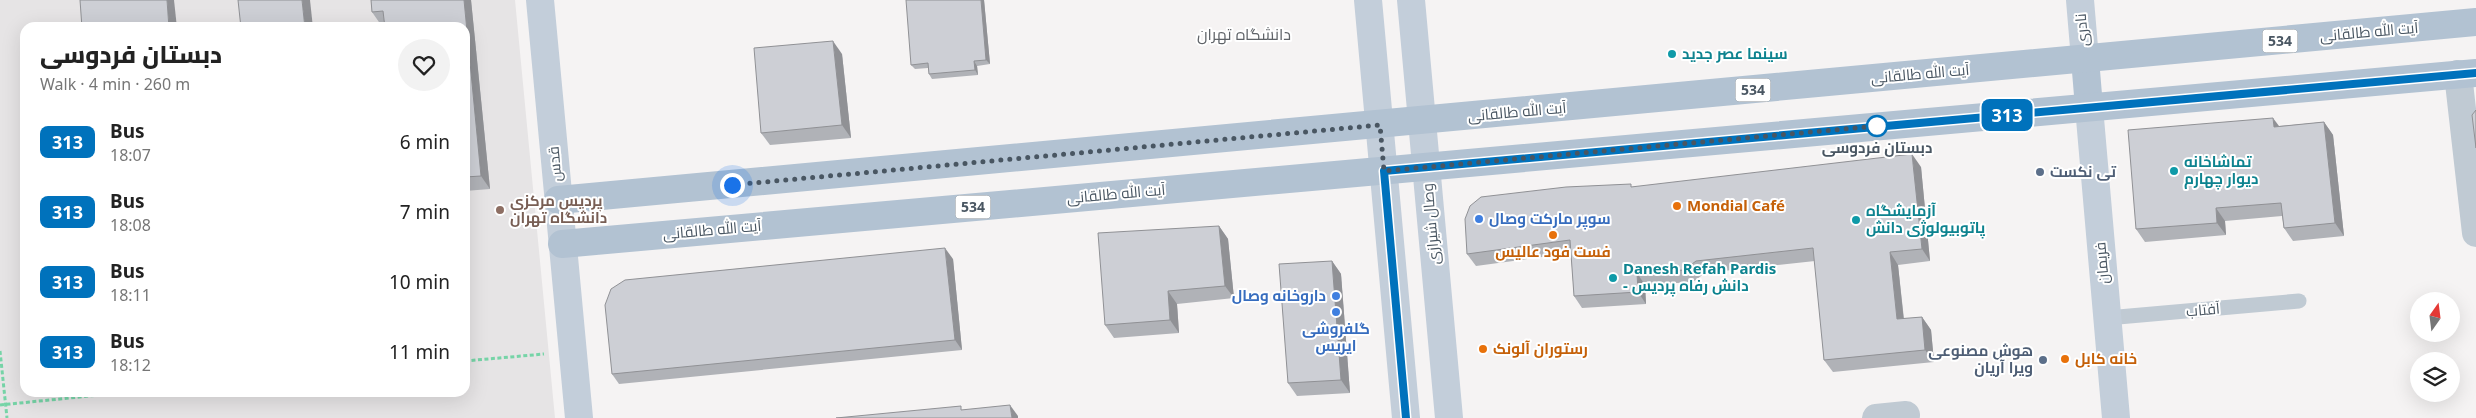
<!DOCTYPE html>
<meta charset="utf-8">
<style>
body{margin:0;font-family:"Noto Sans",Cairo,sans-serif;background:#f2f2f2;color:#222;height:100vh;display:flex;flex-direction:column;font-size:19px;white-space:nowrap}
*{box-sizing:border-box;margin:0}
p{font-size:16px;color:#767676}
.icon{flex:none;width:28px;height:28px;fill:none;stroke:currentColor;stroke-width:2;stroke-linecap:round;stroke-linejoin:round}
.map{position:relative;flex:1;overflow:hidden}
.sheet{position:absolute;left:20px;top:22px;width:450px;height:375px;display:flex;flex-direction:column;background:#fff;border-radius:15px;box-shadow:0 5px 20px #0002}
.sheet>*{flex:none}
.badge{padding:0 10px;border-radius:8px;font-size:18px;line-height:32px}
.needle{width:32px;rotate:14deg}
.buttons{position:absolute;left:2410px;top:292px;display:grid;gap:10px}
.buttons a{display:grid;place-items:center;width:50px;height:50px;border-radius:50%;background:#fff;box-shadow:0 5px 20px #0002;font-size:25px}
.you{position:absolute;width:25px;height:25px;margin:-12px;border:4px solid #fff;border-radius:50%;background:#1a73e8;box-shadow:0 0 0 8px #1a73e833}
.map>.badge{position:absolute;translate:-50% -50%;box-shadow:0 0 0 2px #fff}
.round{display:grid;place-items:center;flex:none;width:52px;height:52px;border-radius:26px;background:#f2f2f2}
.overview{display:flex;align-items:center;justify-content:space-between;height:85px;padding:0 20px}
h1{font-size:24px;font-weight:800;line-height:38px}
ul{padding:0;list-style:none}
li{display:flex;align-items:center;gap:15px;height:70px;padding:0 20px}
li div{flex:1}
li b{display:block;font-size:19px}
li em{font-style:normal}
li .badge{min-width:55px;font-weight:700;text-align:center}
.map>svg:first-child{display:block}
</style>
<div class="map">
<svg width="2476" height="418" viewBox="0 0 2476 418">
<rect width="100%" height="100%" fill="#f5f3f3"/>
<!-- education -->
<path fill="#e6e4e5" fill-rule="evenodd" d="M0,0H515L555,418H0ZM25,28H465V392H25Z"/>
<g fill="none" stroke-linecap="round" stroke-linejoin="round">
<!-- path -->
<g stroke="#76d4a7" stroke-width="3" stroke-dasharray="4 2.5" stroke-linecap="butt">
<path d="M0,351L7,418"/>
<path d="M465,361L544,354"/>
<path d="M0,405L129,392"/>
</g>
<!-- lane -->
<path stroke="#c0cad3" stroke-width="15" d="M2107,318L2299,301"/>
<!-- street -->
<g stroke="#c0cad3" stroke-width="28">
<path d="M2458,74L2476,233"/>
<path d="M1876,418L1906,415"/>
</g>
<!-- secondary -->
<g stroke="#c3ceda" stroke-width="28">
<path d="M540,0L579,418"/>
<path d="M1368,0L1406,418"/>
<path d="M1411,0L1449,418"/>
<path d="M2080,0L2085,59"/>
<path d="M2089,107L2116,418"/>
</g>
<!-- primary -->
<g stroke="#b2c2d2" stroke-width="28">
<path d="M2085,59L2089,107"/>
<path d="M558,200L2476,22"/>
<path d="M562,244L2476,73"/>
</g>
</g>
<!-- wall -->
<g fill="#b0b2b7">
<path d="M371,0H471L490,189L465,191V28L381,25L372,12Z"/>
<path d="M984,0L990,64L977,66L978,75L932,79L929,74L928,68L915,69L911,65Z"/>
<path d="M842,54L851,138L770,145L761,133Z"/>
<path d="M2324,122L2333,135L2344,236L2293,241L2284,228L2282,216L2225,221L2226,235L2145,242L2136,229L2279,126Z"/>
<path d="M1921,167L1930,261L1898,265L1904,319L1922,317L1931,330L1934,362L1833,372L1824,360L1815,261L1705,273L1693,282L1645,285L1646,304L1582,308L1574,296L1571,253L1476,266L1467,254L1633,187Z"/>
<path d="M1219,226L1228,239L1234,298L1177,304L1179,333L1114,338L1105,325Z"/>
<path d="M953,259L962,350L619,384L612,374Z"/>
<path d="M1332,261L1341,274L1350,393L1297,396L1288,383Z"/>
</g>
<!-- shaded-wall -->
<g fill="#909195">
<path d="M167,0H174L177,28H169Z"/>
<path d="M302,0H310L313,28H305Z"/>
<path d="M464,0H471L490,189L481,176Z"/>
<path d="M981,0H984L990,64L986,60Z"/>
<path d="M833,41L842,54L851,138L842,125Z"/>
<path d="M974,61L977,66L978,75L975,70Z"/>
<path d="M2273,118L2282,130L2274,127Z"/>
<path d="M2324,122L2333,135L2344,236L2335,223Z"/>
<path d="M1912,154L1921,167L1930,261L1922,249Z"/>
<path d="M2216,208L2225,221L2226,235L2217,223Z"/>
<path d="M1219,226L1228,239L1234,298L1225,286Z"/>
<path d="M945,248L953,259L962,350L955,340Z"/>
<path d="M1890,252L1898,265L1905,332L1897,319Z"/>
<path d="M1332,261L1341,274L1350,393L1341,380Z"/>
<path d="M1637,273L1645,285L1646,304L1638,292Z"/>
<path d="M1168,291L1177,304L1179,333L1170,320Z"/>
<path d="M1922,317L1931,330L1934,362L1925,350Z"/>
<path d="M1010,405L1018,416V418H1012Z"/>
</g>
<!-- building -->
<g fill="#cdcfd5" stroke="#909195">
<path d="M80,0H167L169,28H82Z"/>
<path d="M238,0H302L305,28H241Z"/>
<path d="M371,0H464L481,176L465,177V28H385L383,11L372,12Z"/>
<path d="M906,0H981L986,60L974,61L975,70L929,74L928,63L911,65Z"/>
<path d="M833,41L842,125L761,133L754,48Z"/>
<path d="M2476,110V148L2472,115Z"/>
<path d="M2273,118L2274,127L2324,122L2335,223L2284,228L2281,203L2216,208L2217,223L2136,229L2128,130Z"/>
<path d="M1912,154L1922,249L1890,252L1897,319L1922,317L1925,350L1824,360L1813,248L1696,261L1684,270L1637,273L1638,292L1574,296L1570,240L1467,254L1465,219L1470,206L1481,197L1566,187L1631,184V187Z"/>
<path d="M1219,226L1225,286L1168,291L1170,320L1105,325L1098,233Z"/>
<path d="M945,248L955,340L612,374L605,305L611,289L625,280Z"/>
<path d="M1332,261L1341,380L1288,383L1279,264Z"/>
<path d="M1010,405L1012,418H836L961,406V410Z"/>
</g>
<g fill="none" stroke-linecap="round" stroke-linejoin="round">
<!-- line casing -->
<g stroke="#fff" stroke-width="11">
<path id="line" d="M1406,418L1384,171L2476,73"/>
</g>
<!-- line -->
<use href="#line" stroke="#0072bc" stroke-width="8"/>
<!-- walk -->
<path stroke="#495662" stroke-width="5" stroke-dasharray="0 9" d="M732,185L1380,125L1384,171L1877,126"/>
</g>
<!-- markers -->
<g fill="#0f9aa8" stroke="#fff" stroke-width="2">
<circle cx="1672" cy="54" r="5"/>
<circle cx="2174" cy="171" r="5"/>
<circle cx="1856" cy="220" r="5"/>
<circle cx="1613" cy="278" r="5"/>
</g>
<circle fill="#fff" stroke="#0072bc" stroke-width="2.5" cx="1877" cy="126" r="10"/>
<g fill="#5c6f8a" stroke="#fff" stroke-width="2">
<circle cx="2040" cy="172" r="5"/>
<circle cx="2043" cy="360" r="5"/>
</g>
<g fill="#e8710a" stroke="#fff" stroke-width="2">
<circle cx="1677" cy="206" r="5"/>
<circle cx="1553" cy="235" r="5"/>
<circle cx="1483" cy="349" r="5"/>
<circle cx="2065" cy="359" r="5"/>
</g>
<circle fill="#8d6e63" stroke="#fff" stroke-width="2" cx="500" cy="210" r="5"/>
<g fill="#3f7fe0" stroke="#fff" stroke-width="2">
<circle cx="1479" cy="219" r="5"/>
<circle cx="1336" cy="296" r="5"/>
<circle cx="1336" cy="312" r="5"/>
</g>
<g text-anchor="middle" stroke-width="4" stroke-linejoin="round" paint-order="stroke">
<!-- shield labels -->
<g fill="#fff" stroke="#808991" stroke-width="1">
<rect x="2262.5" y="29.5" width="35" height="23" rx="4"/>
<rect x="1735.5" y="78.5" width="35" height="23" rx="4"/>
<rect x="955.5" y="195.5" width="35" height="23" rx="4"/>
</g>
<g font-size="14" font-weight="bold" fill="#495662">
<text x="2280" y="46">534</text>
<text x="1753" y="95">534</text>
<text x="973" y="212">534</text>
</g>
<!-- street labels -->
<g font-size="15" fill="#495662" stroke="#fff">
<text transform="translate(2082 30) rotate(-95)" y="5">نادری</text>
<text transform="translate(2369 32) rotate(-5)" y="5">آیت الله طالقانی</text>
<text transform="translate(1920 74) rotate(-5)" y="5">آیت الله طالقانی</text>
<text transform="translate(1517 112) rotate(-5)" y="5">آیت الله طالقانی</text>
<text transform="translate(555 164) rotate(-95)" y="5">قدس</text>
<text transform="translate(1116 194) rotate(-5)" y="5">آیت الله طالقانی</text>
<text transform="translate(1431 224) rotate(-95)" y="5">وصال شیرازی</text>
<text transform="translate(712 230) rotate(-5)" y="5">آیت الله طالقانی</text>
<text transform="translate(2102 263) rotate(-95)" y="5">فریمان</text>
<text transform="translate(2203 310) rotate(-5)" y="5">آفتاب</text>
</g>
<!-- culture labels -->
<g font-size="15" font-weight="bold" fill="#0d838f" stroke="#fff" text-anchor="start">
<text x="1682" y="59">سینما عصر جدید</text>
<text x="2184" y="167">تماشاخانه<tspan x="2184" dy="17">دیوار چهارم</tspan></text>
<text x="1866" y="216">آزمایشگاه<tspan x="1866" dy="17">پاتوبیولوژی دانش</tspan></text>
<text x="1623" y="274">Danesh Refah Pardis<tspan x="1623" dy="17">- دانش رفاه پردیس</tspan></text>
</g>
<!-- stop labels -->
<g font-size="15" font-weight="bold" fill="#495662" stroke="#fff">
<text x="1877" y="153">دبستان فردوسی</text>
</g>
<!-- service labels -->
<g font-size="15" font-weight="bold" fill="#4e5e75" stroke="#fff" text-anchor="start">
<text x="2050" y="177">تی نکست</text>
<text x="2033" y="356" text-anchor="end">هوش مصنوعی<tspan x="2033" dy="17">ویرا آریان</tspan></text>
</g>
<!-- education labels -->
<g font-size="15" font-weight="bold" fill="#785e54" stroke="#fff" text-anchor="start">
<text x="510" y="206">پردیس مرکزی<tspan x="510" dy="17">دانشگاه‌ تهران</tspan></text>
</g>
<!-- food labels -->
<g font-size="15" font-weight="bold" fill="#c56008" stroke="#fff" text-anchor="start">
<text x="1687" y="211">Mondial Café</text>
<text x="1553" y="257" text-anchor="middle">فست فود عالیس</text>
<text x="1493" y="354">رستوران آلونک</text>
<text x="2075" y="364">خانه کابل</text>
</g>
<!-- shop labels -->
<g font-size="15" font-weight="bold" fill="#366cbe" stroke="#fff" text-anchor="start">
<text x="1489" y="224">سوپر مارکت وصال</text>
<text x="1326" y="301" text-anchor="end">داروخانه وصال</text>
<text x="1336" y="334" text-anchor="middle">گلفروشی<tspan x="1336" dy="17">ایریس</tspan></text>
</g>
<!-- neighbourhood labels -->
<g font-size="16" fill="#5f6368" stroke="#fff">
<text x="1244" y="40">دانشگاه تهران</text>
</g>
</g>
</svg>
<div class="buttons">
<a><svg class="needle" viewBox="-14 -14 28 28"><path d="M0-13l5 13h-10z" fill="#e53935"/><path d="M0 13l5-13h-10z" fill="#767676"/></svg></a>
<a><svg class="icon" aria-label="layers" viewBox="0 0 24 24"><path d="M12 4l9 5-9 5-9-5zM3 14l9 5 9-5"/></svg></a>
</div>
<div class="you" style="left:732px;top:185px"></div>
<b class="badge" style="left:2007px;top:115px;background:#0072bc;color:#fff">313</b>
<section class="sheet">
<div class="overview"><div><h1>دبستان فردوسی</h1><p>Walk · 4 min · 260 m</p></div><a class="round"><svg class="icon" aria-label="heart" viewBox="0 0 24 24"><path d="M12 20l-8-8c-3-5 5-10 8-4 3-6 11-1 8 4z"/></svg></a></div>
<ul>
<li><span class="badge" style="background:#0072bc;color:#fff">313</span><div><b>Bus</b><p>18:07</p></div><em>6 min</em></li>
<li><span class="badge" style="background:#0072bc;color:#fff">313</span><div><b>Bus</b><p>18:08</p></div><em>7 min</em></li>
<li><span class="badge" style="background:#0072bc;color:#fff">313</span><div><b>Bus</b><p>18:11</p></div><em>10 min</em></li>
<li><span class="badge" style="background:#0072bc;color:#fff">313</span><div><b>Bus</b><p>18:12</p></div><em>11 min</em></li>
</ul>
</section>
</div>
